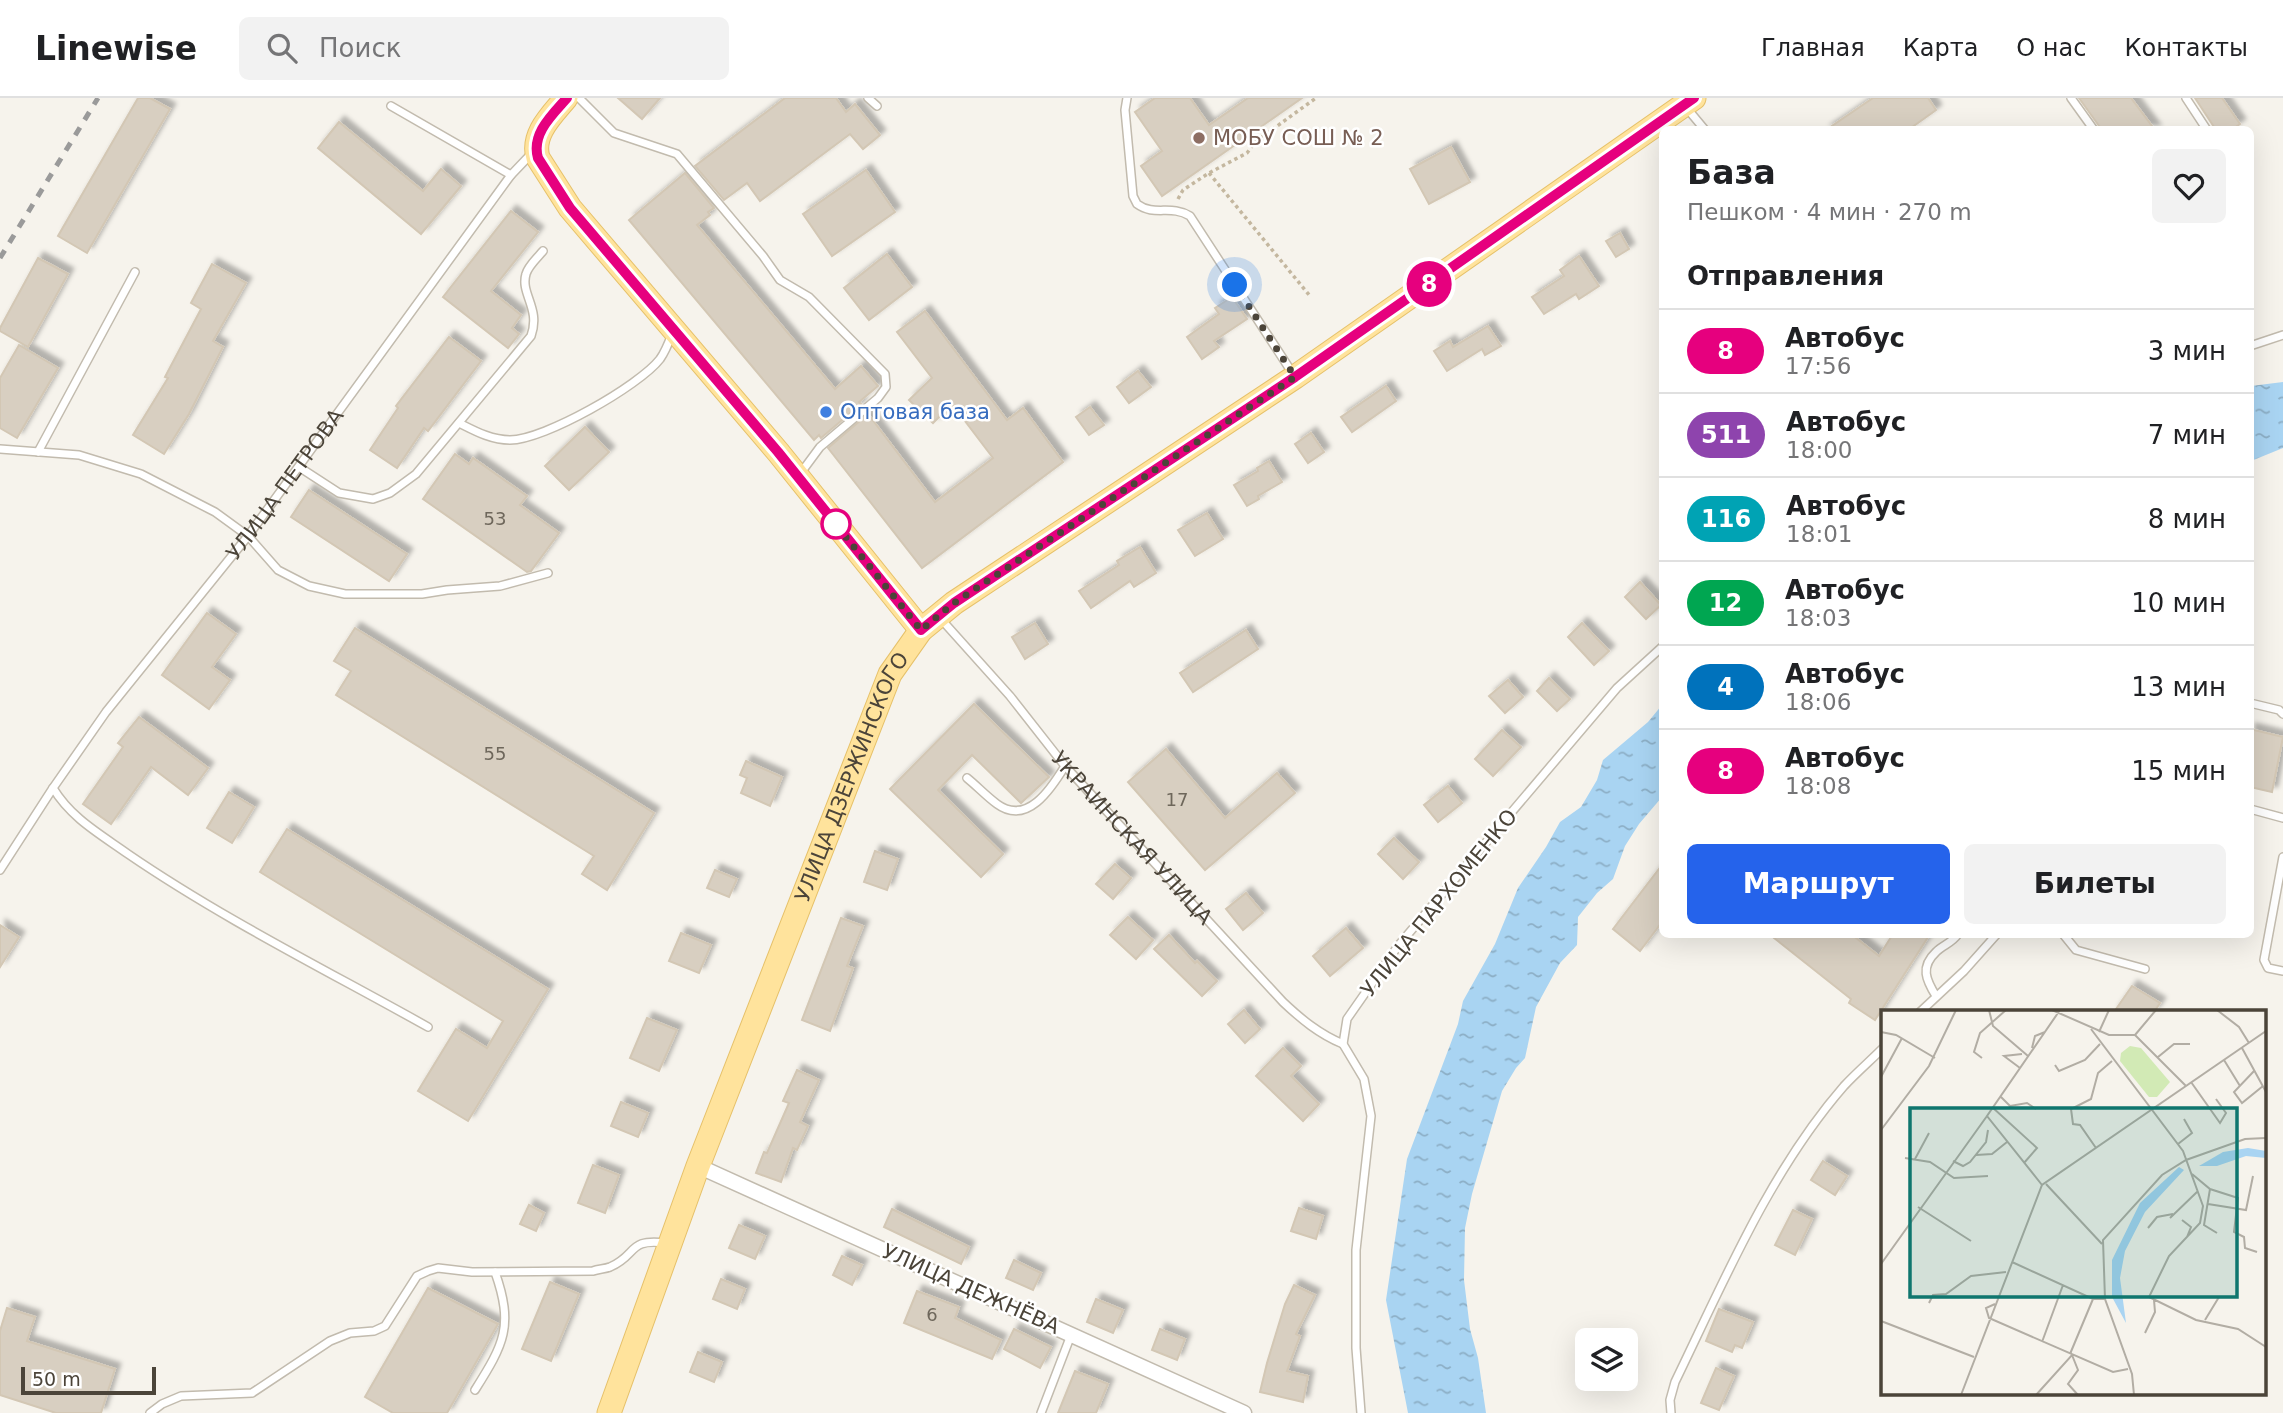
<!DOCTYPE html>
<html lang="ru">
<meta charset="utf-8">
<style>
body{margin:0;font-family:"DejaVu Sans",sans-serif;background:#f2f2f2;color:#202124;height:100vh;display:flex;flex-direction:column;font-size:26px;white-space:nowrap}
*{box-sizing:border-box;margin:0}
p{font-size:23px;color:#757577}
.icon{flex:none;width:38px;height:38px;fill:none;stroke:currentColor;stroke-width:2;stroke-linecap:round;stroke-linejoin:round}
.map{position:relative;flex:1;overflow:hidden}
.sheet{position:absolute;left:1659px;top:28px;width:595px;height:812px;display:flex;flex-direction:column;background:#fff;border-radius:10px;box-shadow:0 7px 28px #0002}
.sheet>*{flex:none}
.badge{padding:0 14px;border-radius:23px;font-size:24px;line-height:46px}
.controls{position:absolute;left:1575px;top:1230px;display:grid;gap:14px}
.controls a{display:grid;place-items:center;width:63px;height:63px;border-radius:10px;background:#fff;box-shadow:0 7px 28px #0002;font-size:35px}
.scale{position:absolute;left:21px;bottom:18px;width:135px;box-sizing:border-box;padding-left:7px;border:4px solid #4b4439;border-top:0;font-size:19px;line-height:24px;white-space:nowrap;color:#4b4439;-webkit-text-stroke:5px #fff;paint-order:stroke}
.you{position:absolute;width:35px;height:35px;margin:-18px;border:5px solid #fff;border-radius:50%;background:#1a73e8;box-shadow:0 0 0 10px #1a73e833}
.map>.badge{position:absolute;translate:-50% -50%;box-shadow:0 0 0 4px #fff}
h2{padding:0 28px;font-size:26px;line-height:63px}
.round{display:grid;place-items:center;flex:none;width:74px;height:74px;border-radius:10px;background:#f2f2f2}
.summary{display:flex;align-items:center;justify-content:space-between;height:119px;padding:0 28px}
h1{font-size:33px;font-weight:800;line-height:52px}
.button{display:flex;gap:14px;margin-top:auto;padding:14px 28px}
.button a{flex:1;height:80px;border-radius:10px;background:#2563eb;color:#fff;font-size:28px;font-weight:800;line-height:80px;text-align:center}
.button a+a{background:#f2f2f2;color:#202124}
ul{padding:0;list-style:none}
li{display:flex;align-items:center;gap:21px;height:84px;padding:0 28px;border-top:2px solid #e0e0e0}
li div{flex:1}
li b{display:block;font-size:26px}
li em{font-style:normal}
li .badge{min-width:77px;font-weight:700;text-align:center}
header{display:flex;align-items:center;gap:42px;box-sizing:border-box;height:98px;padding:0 35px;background:#fff;border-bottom:2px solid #e0e0e0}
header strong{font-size:33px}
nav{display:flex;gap:38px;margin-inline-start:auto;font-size:24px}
.search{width:490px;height:63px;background:#f2f2f2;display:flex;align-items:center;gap:18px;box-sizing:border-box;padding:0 24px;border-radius:10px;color:#757577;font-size:26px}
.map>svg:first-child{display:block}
</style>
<header>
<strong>Linewise</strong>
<div class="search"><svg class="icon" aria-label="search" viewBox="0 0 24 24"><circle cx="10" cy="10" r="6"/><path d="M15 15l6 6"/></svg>Поиск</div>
<nav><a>Главная</a><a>Карта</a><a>О нас</a><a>Контакты</a></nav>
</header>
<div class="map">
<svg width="2283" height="1315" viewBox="0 0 2283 1315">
<defs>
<pattern id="water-ripples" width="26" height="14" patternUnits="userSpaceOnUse" patternTransform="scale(1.75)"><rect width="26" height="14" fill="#a9d4f2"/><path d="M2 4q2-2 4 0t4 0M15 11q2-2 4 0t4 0" fill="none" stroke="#8caec5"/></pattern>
<filter id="shadow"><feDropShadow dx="5.5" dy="-5.5" stdDeviation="2" flood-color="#0004"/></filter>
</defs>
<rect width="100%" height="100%" fill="#f6f3ec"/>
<!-- water -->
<g fill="url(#water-ripples)">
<path d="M2283,284V350L2251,363V288Z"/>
<path d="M1662,607V699L1639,726L1625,748L1613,781L1597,795L1578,819L1577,847L1560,865L1536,909L1525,960L1516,970L1502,993L1472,1096L1465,1130L1464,1182L1470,1231L1478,1260L1486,1315H1408L1386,1202L1407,1061L1458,926L1463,903L1495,846L1518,790L1546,749L1560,724L1581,709L1597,682L1603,662L1648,624Z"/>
</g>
<!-- building -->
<g fill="#d8cfc1" stroke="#d3c7b4" stroke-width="2" filter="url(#shadow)">
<path d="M138,0H150L170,11L87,155L58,138Z"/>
<path d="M618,0H660L642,21Z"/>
<path d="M785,0H836L846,14L855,6L880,37L863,51L850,36L760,103L747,85L724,102L695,68Z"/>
<path d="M1155,0H1190L1209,27L1248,0H1302L1162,98L1141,68L1162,53L1135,14Z"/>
<path d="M1873,0H1928L1936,12L1908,32H1826Z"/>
<path d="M2079,0H2131L2155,32H2102Z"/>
<path d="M2195,0H2222L2240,26L2231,32H2216Z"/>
<path d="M339,24L423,93L441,71L461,88L421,136L318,50Z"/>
<path d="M1451,49L1470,84L1429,106L1410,71Z"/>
<path d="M866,72L895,114L832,158L803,116Z"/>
<path d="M685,75L714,110L708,114L710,117L697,127L835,291L861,268L878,288L859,304L861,306L821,340L819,337L814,342L629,122Z"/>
<path d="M511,113L538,134L491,193L521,217L512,230L519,236L508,250L443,199Z"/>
<path d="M1620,135L1629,151L1616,159L1606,143Z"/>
<path d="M887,156L912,189L869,222L844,190Z"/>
<path d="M1579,158L1599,188L1579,201L1576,196L1544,216L1532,199L1564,178L1560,172Z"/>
<path d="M38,160L68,176L28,249L0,233V230Z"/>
<path d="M212,166L246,185L213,243L223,249L189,316L164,356L133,337L168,280L165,279L201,211L191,205Z"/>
<path d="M1232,199L1247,221L1214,243L1219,249L1202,261L1187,239L1219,216L1215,210Z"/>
<path d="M925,213L1007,322L1023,310L1063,364L922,470L828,350L868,316L935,404L993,360L952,306L933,325L909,302L932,280L897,234Z"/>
<path d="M1488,228L1501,248L1485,257L1482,251L1447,273L1434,253L1450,243L1453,249Z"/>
<path d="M449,239L481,263L428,333L424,330L397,370L370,352L398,310L396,308Z"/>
<path d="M19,247L58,270L17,340L0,330V280Z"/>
<path d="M1138,273L1151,289L1129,305L1117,289Z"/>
<path d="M1386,288L1396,303L1352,334L1341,319Z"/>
<path d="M1090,309L1104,327L1089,337L1076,319Z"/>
<path d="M585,329L609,354L569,392L545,368Z"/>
<path d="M1311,335L1324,354L1308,365L1295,346Z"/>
<path d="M455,356L469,366L473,360L527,398L520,407L559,435L531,473L527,474L423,401Z"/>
<path d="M1269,363L1282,384L1258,398L1259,401L1247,408L1234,387L1258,373L1257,370Z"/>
<path d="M309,392L407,456L389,483L291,419Z"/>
<path d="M1207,415L1223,441L1195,458L1178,432Z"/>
<path d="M1140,449L1156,475L1134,489L1130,483L1091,510L1079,493L1119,467L1117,463Z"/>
<path d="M1640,484L1661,507L1646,521L1625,499Z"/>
<path d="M207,515L236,536L212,569L230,582L209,611L162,577Z"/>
<path d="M1035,525L1048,546L1025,561L1012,539Z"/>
<path d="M1582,525L1609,553L1594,567L1568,539Z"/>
<path d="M355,530L654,715L607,792L582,776L594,758L336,597L351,573L334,563Z"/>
<path d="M1246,532L1258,551L1193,594L1180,575Z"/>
<path d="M1549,580L1570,601L1557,613L1537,593Z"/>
<path d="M1508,582L1523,599L1505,615L1489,598Z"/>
<path d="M974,606L1049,679L1021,705L972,657L938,692L1003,756L981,779L890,691Z"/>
<path d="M139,619L208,670L188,697L151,669L111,726L83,706L123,649L118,645Z"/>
<path d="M2250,631L2283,639L2272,694L2250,689Z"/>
<path d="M1502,632L1521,649L1493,678L1475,661Z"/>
<path d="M1166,651L1225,720L1277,675L1295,695L1205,772L1128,684Z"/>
<path d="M746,663L782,679L770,708L741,695L747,680L740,677Z"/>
<path d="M1448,688L1462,705L1438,724L1424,707Z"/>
<path d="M229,694L254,709L232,745L207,730Z"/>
<path d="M287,731L548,891L468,1023L418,993L456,931L487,950L503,923L260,774Z"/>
<path d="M1394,740L1419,764L1403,781L1378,756Z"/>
<path d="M875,753L898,761L887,792L864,784Z"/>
<path d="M1115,766L1131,780L1113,801L1096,786Z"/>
<path d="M1662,767V824L1640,853L1613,831Z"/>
<path d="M715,772L737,781L729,799L707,790Z"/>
<path d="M1246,795L1263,815L1243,832L1226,811Z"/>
<path d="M1128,819L1153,842L1136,861L1110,837Z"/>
<path d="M841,820L863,828L847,868L853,870L830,933L802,922Z"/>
<path d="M0,827L19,839L0,869Z"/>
<path d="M1346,830L1363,850L1330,878L1313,858Z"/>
<path d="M681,835L711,847L699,875L669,863Z"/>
<path d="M1769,836H1851L1879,858L1893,836H1930L1875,922L1849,905L1851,901Z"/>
<path d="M1169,837L1195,865L1197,863L1217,883L1202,898L1154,851Z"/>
<path d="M2132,888L2160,905L2154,914H2114Z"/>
<path d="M1244,912L1260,931L1245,945L1228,926Z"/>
<path d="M647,920L677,932L659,973L630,960Z"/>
<path d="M1283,950L1301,968L1291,978L1319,1006L1303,1023L1256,978Z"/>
<path d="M797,972L819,982L800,1024L808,1028L797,1052L793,1050L781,1084L756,1075L764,1054L767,1055L789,1005L783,1003Z"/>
<path d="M621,1004L648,1015L638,1039L611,1028Z"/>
<path d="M1823,1063L1847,1078L1835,1097L1811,1082Z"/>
<path d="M593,1067L619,1077L605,1115L578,1105Z"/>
<path d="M529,1107L544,1115L536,1133L520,1126Z"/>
<path d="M1299,1110L1323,1118L1316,1141L1291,1133Z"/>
<path d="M892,1111L969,1149L961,1166L884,1129Z"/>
<path d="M1793,1112L1812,1121L1795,1157L1775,1147Z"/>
<path d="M739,1127L765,1138L755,1161L729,1150Z"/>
<path d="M842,1158L862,1167L852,1187L833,1177Z"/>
<path d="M1014,1162L1041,1175L1033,1192L1006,1180Z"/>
<path d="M721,1181L745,1191L737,1211L713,1201Z"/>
<path d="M550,1184L579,1196L551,1263L522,1251Z"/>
<path d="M1294,1187L1315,1197L1296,1236L1300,1238L1287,1273L1308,1278L1303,1304L1260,1294L1267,1265L1285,1206Z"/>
<path d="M428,1190L498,1226L447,1315H393L365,1299Z"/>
<path d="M917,1193L959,1209L955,1220L1001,1242L992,1261L904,1225Z"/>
<path d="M1096,1201L1123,1212L1113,1235L1087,1224Z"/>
<path d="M7,1210L35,1219L27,1243L115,1271L101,1315H56L0,1297V1233Z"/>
<path d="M1719,1211L1753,1224L1742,1250L1735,1247L1732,1254L1706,1243Z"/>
<path d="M1014,1231L1051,1249L1040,1270L1004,1251Z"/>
<path d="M1160,1231L1185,1241L1177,1262L1152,1252Z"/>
<path d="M698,1254L722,1264L714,1284L690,1274Z"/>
<path d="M1716,1270L1734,1278L1719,1312L1701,1305Z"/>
<path d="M1075,1273L1108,1286L1096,1315H1058Z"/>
</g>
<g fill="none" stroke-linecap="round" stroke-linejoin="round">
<!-- service casing -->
<g stroke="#c2bbae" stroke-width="10">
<g id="service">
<path d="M579,0L614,35L677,56L763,158L780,182L809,199L885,276L886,289L878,300L820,349L800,376"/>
<path d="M868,0L877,8"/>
<path d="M1127,0L1125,12L1133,98L1137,106C1155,119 1170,106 1190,118L1293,276"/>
<path d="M2071,0L2094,32"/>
<path d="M2186,0L2207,32"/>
<path d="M391,8L511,77"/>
<path d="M1685,8L1705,32"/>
<path d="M2250,248L2283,237"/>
<path d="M459,325C475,333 491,342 510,342C544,342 639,288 660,261C665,254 669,244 672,236"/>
<path d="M0,351L79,357L141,376L215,414L248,438L278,472L309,488L345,496H422L447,492L500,488L548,475"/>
<path d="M38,354L135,174"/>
<path d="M299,369L339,395L373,401L390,395L416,376L531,238C541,210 520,196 526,176C528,168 538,159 543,153"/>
<path id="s1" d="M940,520L1010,598L1065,668L1283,904C1301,921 1319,936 1343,946"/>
<path d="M2250,605L2279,612L2283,616"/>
<path d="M967,680C977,688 986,698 997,706C1027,728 1051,691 1065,668"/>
<path d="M53,690C71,720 100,736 128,756C223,821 328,873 428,929"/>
<path d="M2250,711L2283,720"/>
<path d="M2283,759L2264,862L2268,870L2283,873"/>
<path id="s2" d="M0,772L53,690L106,614L248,438L511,77L533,54"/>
<path d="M2063,836L2076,852L2145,871"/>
<path d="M1936,898C1926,882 1920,869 1936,854C1943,847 1952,845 1958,836"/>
<path d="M1920,914L1964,873L1997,836"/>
<path d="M475,1292C504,1246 514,1228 495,1174"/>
<path d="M150,1315L162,1306L181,1298L252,1295L330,1243L350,1235L374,1233L385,1228L417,1178L428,1173L438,1170L472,1174L593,1173C598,1171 605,1171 610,1169C638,1157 627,1140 666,1145"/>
<path d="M1041,1315L1071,1237"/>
<path d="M1361,1315L1356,1250V1152L1371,1018L1364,981L1343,946L1347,921L1398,848L1617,590L1662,549"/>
<path d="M1671,1315L1670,1302L1675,1284C1724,1183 1770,1073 1844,988C1856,975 1870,963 1882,951"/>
</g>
</g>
<!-- minor casing -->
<g stroke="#c2bbae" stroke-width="17">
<path id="minor" d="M698,1068L1244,1315"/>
</g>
<!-- primary casing -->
<g stroke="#e6c16a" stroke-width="25">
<g id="primary">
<path d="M566,0C552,17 531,36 538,60L570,110L778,354L921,532"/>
<path id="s3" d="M609,1315L698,1068L890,576L921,532L954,505L1295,279L1694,0"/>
</g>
</g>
<!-- path -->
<g stroke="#c4b79f" stroke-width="3.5" stroke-dasharray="3.5 3.5" stroke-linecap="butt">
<path d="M1209,75L1310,198"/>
<path d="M1178,101L1183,92L1209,75L1247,55L1255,44L1316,0"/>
</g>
<!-- service -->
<use href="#service" stroke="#fff" stroke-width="7"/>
<!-- minor -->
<use href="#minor" stroke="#fff" stroke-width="14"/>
<!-- primary -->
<use href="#primary" stroke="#ffe39c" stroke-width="23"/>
<!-- rail -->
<path stroke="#9a9a9a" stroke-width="5" stroke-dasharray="9 9" stroke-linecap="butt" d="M0,160L98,0"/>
</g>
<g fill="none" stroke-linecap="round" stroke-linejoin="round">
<!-- line casing -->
<g stroke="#fff" stroke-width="16">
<path id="line" d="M567,0C552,17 531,36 538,60L570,110L778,354L921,532L954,505L1295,279L1694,0"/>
</g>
<!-- line -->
<use href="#line" stroke="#e6007e" stroke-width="10"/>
<!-- walk -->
<path stroke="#4b4439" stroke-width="7" stroke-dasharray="0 12.6" d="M836,426L829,418L921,532L954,505L1295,279L1235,187"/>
</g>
<!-- markers -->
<circle fill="#8d6e63" stroke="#fff" stroke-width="2.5" cx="1199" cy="40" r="7"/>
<circle fill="#3f7fe0" stroke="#fff" stroke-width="2.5" cx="826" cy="314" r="7"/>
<circle fill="#fff" stroke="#e6007e" stroke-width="3.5" cx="836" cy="426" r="14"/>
<g text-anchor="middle" stroke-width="5" stroke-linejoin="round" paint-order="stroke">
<!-- number labels -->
<g font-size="18" fill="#6e675b">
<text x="495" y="427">53</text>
<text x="495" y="662">55</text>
<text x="1177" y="708">17</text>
<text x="932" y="1223">6</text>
</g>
<!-- education labels -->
<g font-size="21" fill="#785e54" stroke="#fff" text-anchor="start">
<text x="1213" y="47">МОБУ СОШ № 2</text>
</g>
<!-- shop labels -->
<g font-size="21" fill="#366cbe" stroke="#fff" text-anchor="start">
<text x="840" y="321">Оптовая база</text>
</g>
<!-- street labels -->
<g font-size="21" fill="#4b4439" stroke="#fff">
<text dy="7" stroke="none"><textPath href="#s2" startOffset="480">УЛИЦА ПЕТРОВА</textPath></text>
<text dy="7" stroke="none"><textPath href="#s3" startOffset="681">УЛИЦА ДЗЕРЖИНСКОГО</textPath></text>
<text dy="7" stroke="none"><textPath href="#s1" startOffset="292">УКРАИНСКАЯ УЛИЦА</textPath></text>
<text transform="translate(1439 805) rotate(-51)" y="7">УЛИЦА ПАРХОМЕНКО</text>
<text transform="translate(971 1191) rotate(24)" y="7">УЛИЦА ДЕЖНЁВА</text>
</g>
</g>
<!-- overview -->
<g transform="translate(1881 912)">
<rect width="385" height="385" fill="#f6f3ec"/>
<path d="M249,36L260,38L289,72L276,87H268L239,51L240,43Z" fill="#d2eab5"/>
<path d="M367,138L385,141V148L365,146L336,156H318L342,142ZM298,157L303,160L264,202L244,241L239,268L245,313L231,287V250L259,193Z" fill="#a9d4f2"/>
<path fill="none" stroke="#b2ada4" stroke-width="2" d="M108,0L112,16L147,46M171,0L228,25H254L305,76M336,0L358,17L368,33M210,19L302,141L322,196L319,213L288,246L268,287L315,310L357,319L385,337M0,22L15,25L54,48M218,22L228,0M254,25L275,0M151,38L154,26L164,22M361,38L385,82M277,47L293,34H309M101,48L93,42L99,23L125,0M343,50L359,76M174,55L178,61L204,50L219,34M139,58L123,46L141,44M374,60L353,82L361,93L382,76M0,67L21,28M310,72L339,113L345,103L335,89M119,86L129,96L146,93L155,99M111,97L156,138L143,153M0,120L48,56L75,0M297,134L311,123L303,109M215,138L199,115L192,114L190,99L210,89L217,63L231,51M95,145L111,144L126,132M24,148L49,152L73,168L107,166M34,149L48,123M72,151L82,156L89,152L105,132L107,120M311,164L329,179L357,188L353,222L363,227L364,238L376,242M165,174L221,234M161,175L106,106L179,0M329,179L323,215L336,223M327,194L365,200L372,166M37,197L90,231M289,208L317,181M301,210L310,217L306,227M267,218L276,207L292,204M131,252L212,289H224M0,254L106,106M48,293L52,285L65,284L90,266L125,262M114,294L105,298L108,308L232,362L247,359M324,310L338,287M0,311L93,347M264,323L274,302L273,290M161,332L182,275M189,344L212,289M80,385L161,175L385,21M155,385L191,345L197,360L187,374L197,385M253,385L251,364L224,289L222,230L281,165L305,150L364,129L385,128"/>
<path fill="#0f766e" fill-opacity="0.15" stroke="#0f766e" stroke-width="3.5" d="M29,98H356V287H29Z"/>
<rect width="385" height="385" fill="none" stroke="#4b4439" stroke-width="3.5"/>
</g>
</svg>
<div class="controls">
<a><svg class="icon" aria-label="layers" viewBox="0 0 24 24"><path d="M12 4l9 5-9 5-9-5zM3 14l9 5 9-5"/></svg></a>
</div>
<div class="scale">50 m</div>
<div class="you" style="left:1235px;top:187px"></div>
<b class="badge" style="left:1429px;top:186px;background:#e6007e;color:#fff">8</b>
<section class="sheet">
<div class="summary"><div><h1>База</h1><p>Пешком · 4 мин · 270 m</p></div><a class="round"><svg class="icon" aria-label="heart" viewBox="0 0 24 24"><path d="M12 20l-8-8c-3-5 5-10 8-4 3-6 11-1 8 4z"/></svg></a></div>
<h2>Отправления</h2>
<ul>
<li><span class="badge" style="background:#e6007e;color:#fff">8</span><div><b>Автобус</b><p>17:56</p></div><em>3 мин</em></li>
<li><span class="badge" style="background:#8e44ad;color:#fff">511</span><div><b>Автобус</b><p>18:00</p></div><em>7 мин</em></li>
<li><span class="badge" style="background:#00a3b4;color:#fff">116</span><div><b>Автобус</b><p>18:01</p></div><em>8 мин</em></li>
<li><span class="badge" style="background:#00a651;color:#fff">12</span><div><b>Автобус</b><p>18:03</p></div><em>10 мин</em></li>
<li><span class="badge" style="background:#0072bc;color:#fff">4</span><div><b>Автобус</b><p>18:06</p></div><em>13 мин</em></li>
<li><span class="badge" style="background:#e6007e;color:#fff">8</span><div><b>Автобус</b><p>18:08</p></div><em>15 мин</em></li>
</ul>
<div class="button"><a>Маршрут</a><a>Билеты</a></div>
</section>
</div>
